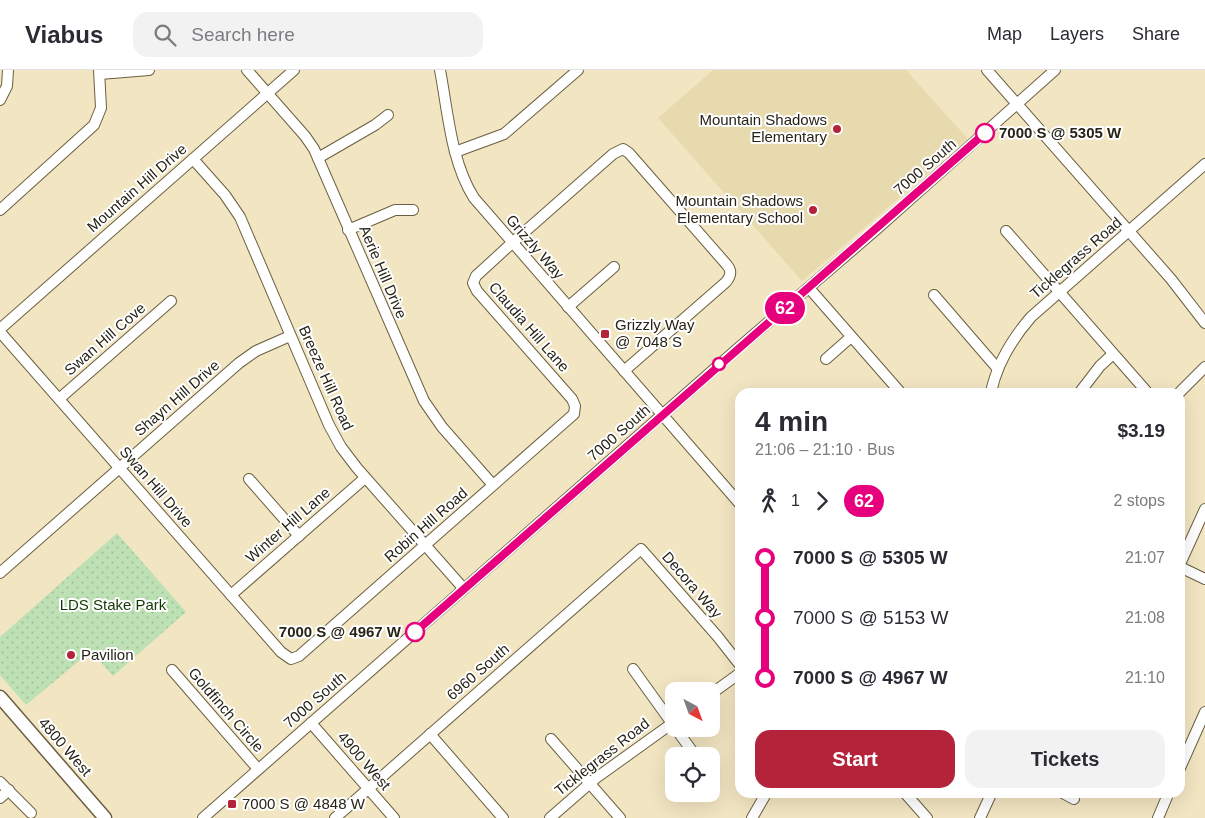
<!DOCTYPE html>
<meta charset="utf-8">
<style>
body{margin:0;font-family:Helvetica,sans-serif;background:#f2f2f3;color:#2b2b33;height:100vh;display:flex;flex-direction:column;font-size:19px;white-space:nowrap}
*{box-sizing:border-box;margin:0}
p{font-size:16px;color:#7c7c81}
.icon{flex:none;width:28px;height:28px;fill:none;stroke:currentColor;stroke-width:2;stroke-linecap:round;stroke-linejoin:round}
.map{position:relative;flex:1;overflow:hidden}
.panel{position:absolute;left:735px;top:318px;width:450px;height:410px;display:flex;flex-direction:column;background:#fff;border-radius:15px;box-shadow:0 5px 20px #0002}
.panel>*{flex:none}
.badge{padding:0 10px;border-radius:16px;font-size:18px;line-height:32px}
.needle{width:32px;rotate:139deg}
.controls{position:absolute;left:665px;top:612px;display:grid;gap:10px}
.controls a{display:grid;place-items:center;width:55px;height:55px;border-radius:10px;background:#fff;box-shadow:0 5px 20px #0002;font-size:25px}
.map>.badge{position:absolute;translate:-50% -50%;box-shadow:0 0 0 2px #fff}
.legs{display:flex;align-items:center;gap:8px;height:55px;padding:0 20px;font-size:16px}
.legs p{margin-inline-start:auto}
.head{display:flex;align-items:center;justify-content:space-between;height:85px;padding:0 20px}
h1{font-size:28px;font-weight:700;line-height:38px}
.action{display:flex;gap:10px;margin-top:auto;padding:10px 20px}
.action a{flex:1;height:58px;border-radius:15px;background:#b5233b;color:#fff;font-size:20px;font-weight:700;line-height:58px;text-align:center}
.action a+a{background:#f2f2f3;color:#2b2b33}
ul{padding:0 20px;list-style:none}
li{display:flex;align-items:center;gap:18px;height:60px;font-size:19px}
li i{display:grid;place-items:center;width:8px;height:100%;margin:0 6px;background:currentColor}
li i::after{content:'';width:12px;height:12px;margin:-6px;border:4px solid;border-radius:50%;background:#fff}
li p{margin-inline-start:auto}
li:first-child i{background:linear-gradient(#0000 50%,currentColor 0)}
li:last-child i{background:linear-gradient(currentColor 50%,#0000 0)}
header{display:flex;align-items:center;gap:30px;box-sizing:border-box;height:70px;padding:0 25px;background:#fff;border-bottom:1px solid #e1e1e2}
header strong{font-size:24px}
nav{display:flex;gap:28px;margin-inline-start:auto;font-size:18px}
.search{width:350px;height:45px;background:#f2f2f3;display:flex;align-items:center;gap:12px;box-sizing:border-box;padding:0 18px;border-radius:15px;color:#7c7c81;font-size:19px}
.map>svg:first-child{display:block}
</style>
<header>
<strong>Viabus</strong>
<div class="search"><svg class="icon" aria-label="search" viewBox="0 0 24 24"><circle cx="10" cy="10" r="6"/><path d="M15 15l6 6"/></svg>Search here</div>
<nav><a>Map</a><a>Layers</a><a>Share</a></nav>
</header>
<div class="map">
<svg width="1205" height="748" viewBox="0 0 1205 748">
<defs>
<pattern id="park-dots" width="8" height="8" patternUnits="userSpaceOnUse" patternTransform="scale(1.25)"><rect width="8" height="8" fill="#bde1b4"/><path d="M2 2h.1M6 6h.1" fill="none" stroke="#a2c19a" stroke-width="1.8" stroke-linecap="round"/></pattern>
</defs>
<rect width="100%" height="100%" fill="#f2e5c2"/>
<!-- built -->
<path fill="#e8daaf" d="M713,0H906L968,69L802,211L658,48Z"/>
<!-- park -->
<path fill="url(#park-dots)" d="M117,463L186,542L113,606L91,581L26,635L0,605V567Z"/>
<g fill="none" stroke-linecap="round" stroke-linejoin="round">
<!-- minor casing -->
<g stroke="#6a5f40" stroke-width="12">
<g id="minor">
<path d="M247,0L305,66L314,79L424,331L442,357L493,415"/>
<path d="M440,0C448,42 451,92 474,128L740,434"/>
<path d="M987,0L1171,209L1205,253"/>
<path d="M100,4L149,0"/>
<path d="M0,30L7,16L8,0"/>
<path d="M455,82L504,64L578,0"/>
<path d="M318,88L375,55L388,45"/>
<path d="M193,89L225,125L240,147L329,355L341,377L357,398L464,519"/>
<path d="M0,140L94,55L101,38L99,0"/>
<path d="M348,160L395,140H413"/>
<path d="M1006,161L1147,322"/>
<path d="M809,218L900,322"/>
<path d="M934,225L998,299"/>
<path d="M568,237L614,197"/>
<path d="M0,259L294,0"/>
<path d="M0,262L281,582L291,589L299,586L574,344L575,336L572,329L477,221L473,213L476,206L512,173L613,84L623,79L629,83L727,195C732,201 731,206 726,212L624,301"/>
<path d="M826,289L851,267"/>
<path d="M991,322C997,294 1012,269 1031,247L1205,94"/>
<path d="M1080,322L1100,296L1113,284"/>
<path d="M1180,322L1205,297"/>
<path d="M59,329L171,231"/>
<path d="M249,409L299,466"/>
<path d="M1180,494L1205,439"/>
<path d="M1180,497L1205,509"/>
<path d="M0,503L239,293L256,281L290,266"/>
<path d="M231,525L365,408"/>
<path d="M633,599L674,656"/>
<path d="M172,600L258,699"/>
<path d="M711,624L740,603"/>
<path d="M311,653L394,748"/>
<path d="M676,659L695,685"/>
<path d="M430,664L503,748"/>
<path d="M551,669L620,748"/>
<path d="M1180,698L1205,642"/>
<path d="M0,712L31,743"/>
<path d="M904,722L927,748"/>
<path d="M1061,722L1074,729"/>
<path d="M0,728L9,720"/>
<path d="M203,748L736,280L878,158L1055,0"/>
<path d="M335,748L641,479L718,567L740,595"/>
<path d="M550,748L596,708L674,652"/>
<path d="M752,748L767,722"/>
<path d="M980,748L992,722"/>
<path d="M1158,748L1169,722"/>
</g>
</g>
<!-- major casing -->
<g stroke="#6a5f40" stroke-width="15">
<path id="major" d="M0,627L105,748"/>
</g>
<!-- minor -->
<use href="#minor" stroke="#fff" stroke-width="10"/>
<!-- major -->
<use href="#major" stroke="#fff" stroke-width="12"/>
</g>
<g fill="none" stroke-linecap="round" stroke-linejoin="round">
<!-- line-1 casing -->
<g stroke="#fff" stroke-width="11">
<path id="line-1" d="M415,562L985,63"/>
</g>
<!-- line-1 -->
<use href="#line-1" stroke="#e6007e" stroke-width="8"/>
</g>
<!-- markers -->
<g fill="#b5233b" stroke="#fff" stroke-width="2">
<circle cx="837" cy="59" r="5"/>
<circle cx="813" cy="140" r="5"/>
<rect x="600" y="259" width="10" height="10" rx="2.5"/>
<circle cx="71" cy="585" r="5"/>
<rect x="227" y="729" width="10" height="10" rx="2.5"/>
</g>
<g fill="#fff" stroke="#e6007e" stroke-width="2.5">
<circle cx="985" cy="63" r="9"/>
<circle cx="719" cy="294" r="6"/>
<circle cx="415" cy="562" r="9"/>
</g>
<g text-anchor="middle" stroke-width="4" stroke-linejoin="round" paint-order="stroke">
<!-- poi labels -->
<g font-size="15" fill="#272316" stroke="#fff" text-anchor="start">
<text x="827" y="55" text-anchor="end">Mountain Shadows<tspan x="827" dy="17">Elementary</tspan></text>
<text x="803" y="136" text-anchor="end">Mountain Shadows<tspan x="803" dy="17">Elementary School</tspan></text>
<text x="615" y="260">Grizzly Way<tspan x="615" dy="17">@ 7048 S</tspan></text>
<text x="81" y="590">Pavilion</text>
<text x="242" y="739">7000 S @ 4848 W</text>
</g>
<!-- stop labels -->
<g font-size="15" font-weight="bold" fill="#272316" stroke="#fff" text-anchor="start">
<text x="999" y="68">7000 S @ 5305 W</text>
<text x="401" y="567" text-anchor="end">7000 S @ 4967 W</text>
</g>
<!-- street labels -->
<g font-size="15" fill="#272316" stroke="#fff">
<text transform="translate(925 97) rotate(-41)" y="5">7000 South</text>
<text transform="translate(137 118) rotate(-41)" y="5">Mountain Hill Drive</text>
<text transform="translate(535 177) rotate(49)" y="5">Grizzly Way</text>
<text transform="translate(1076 188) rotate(-41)" y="5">Ticklegrass Road</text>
<text transform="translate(383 202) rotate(67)" y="5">Aerie Hill Drive</text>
<text transform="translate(529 257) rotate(49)" y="5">Claudia Hill Lane</text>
<text transform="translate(105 269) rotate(-41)" y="5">Swan Hill Cove</text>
<text transform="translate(326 308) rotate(66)" y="5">Breeze Hill Road</text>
<text transform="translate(177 328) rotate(-41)" y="5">Shayn Hill Drive</text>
<text transform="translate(619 363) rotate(-41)" y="5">7000 South</text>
<text transform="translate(156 417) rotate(49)" y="5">Swan Hill Drive</text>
<text transform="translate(288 455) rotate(-41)" y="5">Winter Hill Lane</text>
<text transform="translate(426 455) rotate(-41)" y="5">Robin Hill Road</text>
<text transform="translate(692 515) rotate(49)" y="5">Decora Way</text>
<text transform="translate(478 602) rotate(-41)" y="5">6960 South</text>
<text transform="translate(315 630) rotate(-41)" y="5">7000 South</text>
<text transform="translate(226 640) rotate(49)" y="5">Goldfinch Circle</text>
<text transform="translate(65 677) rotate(49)" y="5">4800 West</text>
<text transform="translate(602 687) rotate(-38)" y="5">Ticklegrass Road</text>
<text transform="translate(364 691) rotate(49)" y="5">4900 West</text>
</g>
<!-- park labels -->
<g font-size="15" fill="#123806" stroke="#fff">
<text x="113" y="540">LDS Stake Park</text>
</g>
</g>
</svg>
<div class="controls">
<a><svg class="needle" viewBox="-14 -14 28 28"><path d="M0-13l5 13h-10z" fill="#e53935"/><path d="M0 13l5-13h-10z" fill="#7c7c81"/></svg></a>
<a><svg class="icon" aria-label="locate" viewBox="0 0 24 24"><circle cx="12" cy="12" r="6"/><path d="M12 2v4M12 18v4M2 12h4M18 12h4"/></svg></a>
</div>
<b class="badge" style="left:785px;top:238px;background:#e6007e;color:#fff">62</b>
<section class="panel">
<div class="head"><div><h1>4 min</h1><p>21:06 – 21:10 · Bus</p></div><b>$3.19</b></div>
<div class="legs"><svg class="icon" aria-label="walk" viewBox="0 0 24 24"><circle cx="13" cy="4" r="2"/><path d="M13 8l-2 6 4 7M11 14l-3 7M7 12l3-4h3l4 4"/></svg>1<svg class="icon" aria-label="forward" viewBox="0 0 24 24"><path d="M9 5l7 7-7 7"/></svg><b class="badge" style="background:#e6007e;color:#fff">62</b><p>2 stops</p></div>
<ul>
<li><i style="color:#e6007e"></i><b>7000 S @ 5305 W</b><p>21:07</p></li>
<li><i style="color:#e6007e"></i><span>7000 S @ 5153 W</span><p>21:08</p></li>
<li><i style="color:#e6007e"></i><b>7000 S @ 4967 W</b><p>21:10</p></li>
</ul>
<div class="action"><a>Start</a><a>Tickets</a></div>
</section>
</div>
